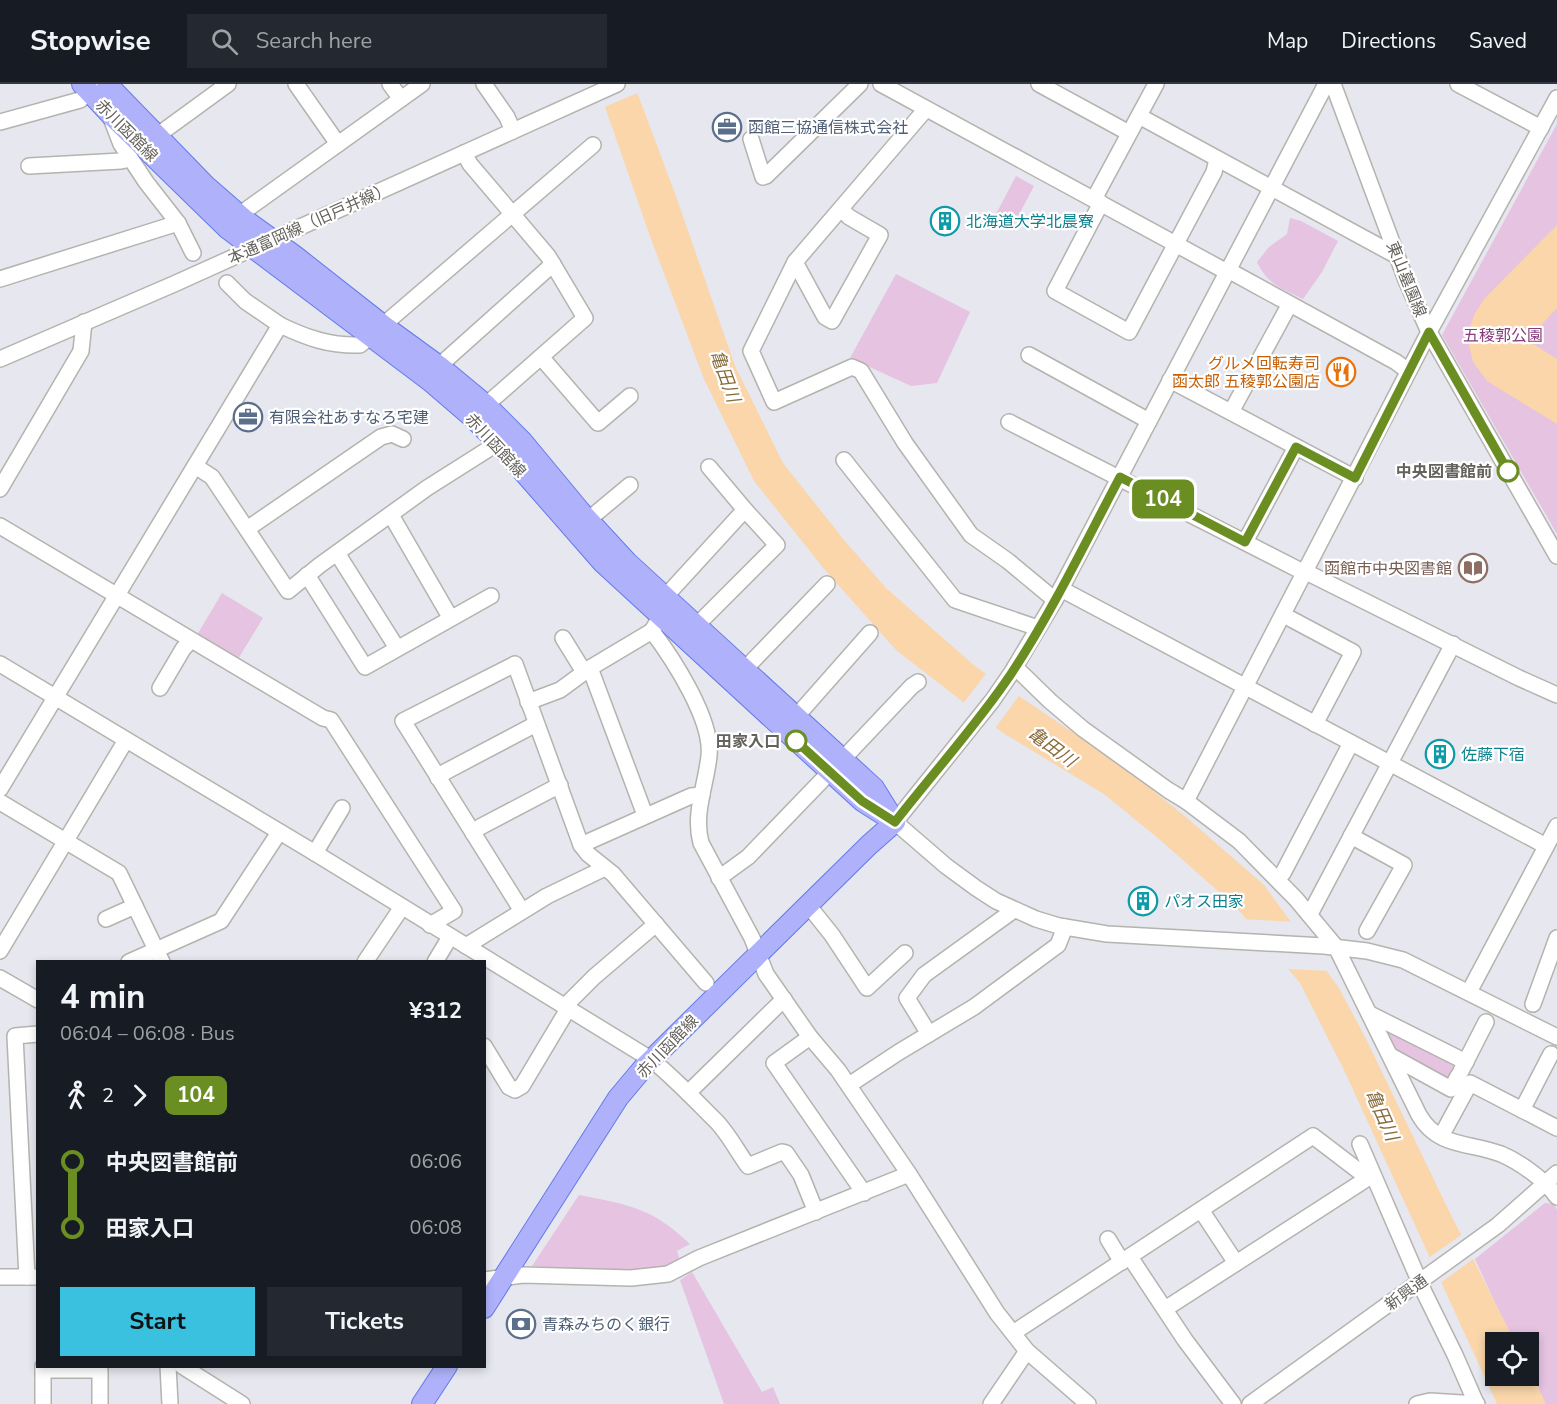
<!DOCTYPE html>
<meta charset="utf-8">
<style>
body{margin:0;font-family:"Nunito Sans","Noto Sans JP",sans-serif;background:#242831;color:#f1f3f6;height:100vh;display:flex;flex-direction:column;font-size:22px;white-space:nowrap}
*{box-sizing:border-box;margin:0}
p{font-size:20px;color:#9ea1a6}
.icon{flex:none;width:33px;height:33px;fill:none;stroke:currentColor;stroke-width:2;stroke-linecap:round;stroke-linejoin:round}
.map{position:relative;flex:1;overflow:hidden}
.side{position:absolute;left:36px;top:876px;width:450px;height:408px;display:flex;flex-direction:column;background:#171b24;border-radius:0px;box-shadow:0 3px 9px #0003}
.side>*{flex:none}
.badge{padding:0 12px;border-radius:9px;font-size:21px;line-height:39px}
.fabs{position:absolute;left:1485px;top:1248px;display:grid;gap:12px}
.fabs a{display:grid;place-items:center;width:54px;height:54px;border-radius:0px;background:#171b24;box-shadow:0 3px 9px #0003;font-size:30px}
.map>.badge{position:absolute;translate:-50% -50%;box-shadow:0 0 0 3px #fff}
.legs{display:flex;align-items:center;gap:9px;height:66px;padding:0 24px;font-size:20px}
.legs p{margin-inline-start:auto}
.summary{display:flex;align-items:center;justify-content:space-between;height:102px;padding:0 24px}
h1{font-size:33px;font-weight:700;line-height:45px}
.button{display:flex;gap:12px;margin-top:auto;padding:12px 24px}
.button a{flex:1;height:69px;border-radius:0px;background:#3ac1e0;color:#111;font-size:24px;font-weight:700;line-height:69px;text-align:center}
.button a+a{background:#242831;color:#f1f3f6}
ul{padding:0 24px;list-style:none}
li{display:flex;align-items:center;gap:21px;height:66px;font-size:22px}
li i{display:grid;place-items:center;width:9px;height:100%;margin:0 8px;background:currentColor}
li i::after{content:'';width:15px;height:15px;margin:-8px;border:4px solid;border-radius:50%;background:#171b24}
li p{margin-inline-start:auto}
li:first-child i{background:linear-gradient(#0000 50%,currentColor 0)}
li:last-child i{background:linear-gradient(currentColor 50%,#0000 0)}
header{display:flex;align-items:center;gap:36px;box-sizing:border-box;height:84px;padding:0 30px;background:#171b24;border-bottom:2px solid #363941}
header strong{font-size:28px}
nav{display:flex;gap:33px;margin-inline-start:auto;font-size:21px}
.search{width:420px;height:54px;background:#242831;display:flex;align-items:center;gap:15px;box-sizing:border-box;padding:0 21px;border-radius:0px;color:#9ea1a6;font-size:22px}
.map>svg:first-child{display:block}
</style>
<header>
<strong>Stopwise</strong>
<div class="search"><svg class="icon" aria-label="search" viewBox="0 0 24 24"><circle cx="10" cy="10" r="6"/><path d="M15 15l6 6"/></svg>Search here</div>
<nav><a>Map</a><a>Directions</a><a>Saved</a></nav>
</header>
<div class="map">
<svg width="1557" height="1320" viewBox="0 0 1557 1320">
<rect width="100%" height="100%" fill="#e6e7ef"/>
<!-- green -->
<g fill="#e5c3e1">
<path d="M1557,40V450L1442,251Z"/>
<path d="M1016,92L1034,102L1014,140L996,130Z"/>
<path d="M1290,134L1301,137L1338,157L1322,188L1303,215C1281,204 1268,201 1257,178L1269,163L1287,150Z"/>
<path d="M896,190L970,228L937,299L911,302L850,274Z"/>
<path d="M222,509L263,534L238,575L197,551Z"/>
<path d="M1384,942L1459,979L1448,999L1396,971Z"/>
<path d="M579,1111C629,1121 651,1123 690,1160L677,1167L681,1180L643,1189L532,1182Z"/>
<path d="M1545,1119L1554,1120L1557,1126V1320H1540L1528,1292V1258H1513L1475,1175Z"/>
<path d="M692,1188L762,1308L773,1303L780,1320H724L680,1196Z"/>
</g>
<!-- water -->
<g fill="#fad6aa">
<path d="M597,0H634L677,115L735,282L783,379L844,456L886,504L976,583L1124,683L1187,734L1264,801L1339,904L1366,955L1450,1129L1515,1258H1496V1292H1528L1529,1284L1546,1320H1497L1344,986L1300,899L1236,823L1159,755L1104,710L1003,649L896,566L825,486L754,397L704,295L651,155Z"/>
<path d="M1557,141V224L1527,256L1557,275V340L1487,297L1473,278L1467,253L1474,231L1484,215Z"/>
</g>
<!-- pier -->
<g fill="#e6e7ef">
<path d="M594,0H637L640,8L602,24Z"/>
<path d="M988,587L1021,609L994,646L962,621Z"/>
<path d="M1242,835L1294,838L1330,887L1285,885Z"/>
<path d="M1464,1149L1476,1173L1439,1200L1427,1175Z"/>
</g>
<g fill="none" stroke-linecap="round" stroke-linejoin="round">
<!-- minor casing -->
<g stroke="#b4b3ae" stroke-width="18">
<g id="minor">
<path d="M296,0L338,60"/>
<path d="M390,0L401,15"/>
<path d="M484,0L507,33L513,47"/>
<path d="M881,0L1227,188"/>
<path d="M1039,0L1129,49"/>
<path d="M1326,0L1055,516L1012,588L992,617L895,738L946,782L976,804L996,817L1036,835L1059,842L1107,850L1324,862L1367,867L1403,876L1557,953"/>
<path d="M1333,0L1406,196L1429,248L1557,472"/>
<path d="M1458,0L1541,44"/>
<path d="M926,25L795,178L751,267L774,318L852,283L861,287L905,359L971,451L1008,477L1055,516"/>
<path d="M1139,32L1397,172"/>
<path d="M111,34L121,60L146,98L178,139L193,169"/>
<path d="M0,38L80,16L99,0"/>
<path d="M158,51L228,0"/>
<path d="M751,55L763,93L766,92L860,0"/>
<path d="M464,69L470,80L548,172L585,234L486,321"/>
<path d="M29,82L121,77L130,75"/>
<path d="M1094,115L1156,0"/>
<path d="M1101,119L1055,207L1129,248L1214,88L1217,75"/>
<path d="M239,131L422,0"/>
<path d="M795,178L825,233L832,237L880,151L849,133L841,125"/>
<path d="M1228,186L1396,278L1408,287"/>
<path d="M0,195L178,139"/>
<path d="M227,199L245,217L280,241"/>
<path d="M1029,271L1149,337"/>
<path d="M541,273L598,339L630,312"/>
<path d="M0,275L174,200L617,0"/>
<path d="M439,282L553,180"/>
<path d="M1170,296L1355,394"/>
<path d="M1231,328L1286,227"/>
<path d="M1009,338L1305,489"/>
<path d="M844,376L955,516L1038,544"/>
<path d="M195,382L212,393L288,507L320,481L427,404L498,359"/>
<path d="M709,383L746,427"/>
<path d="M0,405L81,267L84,238"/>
<path d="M391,431L450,533"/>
<path d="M588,436L630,401"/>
<path d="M0,442L323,634L331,636L454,827L430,841"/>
<path d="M247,445L381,353L392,350L403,355"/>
<path d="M1245,458L1296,363"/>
<path d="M337,469L397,564"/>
<path d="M1306,488L1519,594L1557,611"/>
<path d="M307,491L365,583L491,512"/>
<path d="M1061,505L1546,762"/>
<path d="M665,513L740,431L746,427L777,461L696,542"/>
<path d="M660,533L652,547C673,575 713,636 709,672C706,701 693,730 701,759L752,854L766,890L810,953L838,986L909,1090L997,1229L1027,1267L1088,1320"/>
<path d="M1291,535L1353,568L1315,640"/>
<path d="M563,554L584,588"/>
<path d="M0,580L315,769L652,976C674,994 694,1015 714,1035C727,1047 737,1067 748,1082L782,1068L786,1069L801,1091L816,1128"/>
<path d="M1015,583L1050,617L1083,645L1168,706L1186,717L1239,757L1296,815L1336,863L1419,1031C1438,1064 1469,1058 1501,1070C1520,1078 1545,1096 1557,1113"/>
<path d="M590,584L645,731"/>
<path d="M743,587L827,500"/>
<path d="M160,604L183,565L191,556"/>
<path d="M528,618L560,606L590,584L652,547"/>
<path d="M795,634L870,549"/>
<path d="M842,676L912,602L918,598"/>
<path d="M438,694L445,688L536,640"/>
<path d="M0,705L280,241C307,254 330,262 360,261L593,61"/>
<path d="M1186,717L1429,248L1557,14"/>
<path d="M0,718L119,789L162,878"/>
<path d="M473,749L480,743L560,701"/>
<path d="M1351,752L1404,781L1367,847"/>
<path d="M581,761L691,712L702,711"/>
<path d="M315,769L342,724"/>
<path d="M1283,789L1351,659"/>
<path d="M719,794L748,773L830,688"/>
<path d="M808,821L832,851L867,904L905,869"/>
<path d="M522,827L403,637L515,580L581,761L588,770L613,790L706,899"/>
<path d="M1310,830L1453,560"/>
<path d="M106,835L135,822"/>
<path d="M466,862L547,812L605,784"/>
<path d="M0,867L126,656"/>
<path d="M129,878L221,837L276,753"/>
<path d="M365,878L398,829"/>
<path d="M435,878L450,853"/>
<path d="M0,894L38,916"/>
<path d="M1469,908L1557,742"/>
<path d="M1533,920L1557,854"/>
<path d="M564,923L594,893L656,840"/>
<path d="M1370,930L1466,978"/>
<path d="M929,950L907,914L924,891L1014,826"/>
<path d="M810,953L774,979L864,1109"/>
<path d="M484,962L509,1003L515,1006L522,1002L568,925"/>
<path d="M1391,972L1451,1005L1458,992"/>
<path d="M1461,987L1486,938"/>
<path d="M849,1001L899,968L974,923L1058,861L1065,843"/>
<path d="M688,1009L784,915"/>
<path d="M1522,1026L1551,970"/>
<path d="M1445,1045L1470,999L1557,1044"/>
<path d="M1360,1060L1424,1208L1455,1271L1476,1319"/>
<path d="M1201,1126L1236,1179"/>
<path d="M1108,1155L1122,1178"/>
<path d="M1130,1173L1185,1256L1233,1320"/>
<path d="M0,1193H38"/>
<path d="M27,1193L15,952L38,950"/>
<path d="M484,1196L523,1191L631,1194L668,1190L699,1174L909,1090"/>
<path d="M1013,1249L1313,1052L1368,1094L1165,1225"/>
<path d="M168,1282L170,1320"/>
<path d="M182,1282L242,1320"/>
<path d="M43,1286H100V1320"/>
<path d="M43,1320V1282"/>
<path d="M991,1320L1027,1267"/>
<path d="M1250,1320L1498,1141L1557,1089"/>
<path d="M1417,1320L1430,1317L1477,1320"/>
</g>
</g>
<!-- major casing -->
<g stroke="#637aea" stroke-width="22">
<g id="major">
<path d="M82,0L110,30L228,145L430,297L473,334L498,359L603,479L862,717L895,738"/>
<path d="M107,0L205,101L244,135L295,172L384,242L439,282L486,321L522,357L580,427L627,478L874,704L892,733"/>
<path d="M484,1224L618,1014L644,983L869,761L895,738"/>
<path d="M422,1320L447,1282"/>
</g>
</g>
<!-- minor -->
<use href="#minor" stroke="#fff" stroke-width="15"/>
<!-- major -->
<use href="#major" stroke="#afb2fb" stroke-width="20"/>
</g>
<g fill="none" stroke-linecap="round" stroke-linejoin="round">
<!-- line-1 casing -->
<g stroke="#fff" stroke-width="14">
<path id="line-1" d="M796,657L862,717L895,738C933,689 976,642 1011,590C1052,528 1085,459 1120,393L1245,458L1296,363L1355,394L1429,248L1508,387"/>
</g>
<!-- line-1 -->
<use href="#line-1" stroke="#6b8e23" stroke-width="9"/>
</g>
<!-- icons -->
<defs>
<g id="office-ring" transform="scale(1.5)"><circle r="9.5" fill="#fff" stroke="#5c6f8a" stroke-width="1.5"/><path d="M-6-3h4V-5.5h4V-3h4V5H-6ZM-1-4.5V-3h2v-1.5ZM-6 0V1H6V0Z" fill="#5c6f8a"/></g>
<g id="building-ring" transform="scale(1.5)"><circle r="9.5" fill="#fff" stroke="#0f9aa8" stroke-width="1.5"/><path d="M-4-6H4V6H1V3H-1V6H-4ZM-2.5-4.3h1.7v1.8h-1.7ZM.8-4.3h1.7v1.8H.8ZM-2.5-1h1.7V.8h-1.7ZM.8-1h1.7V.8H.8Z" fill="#0f9aa8"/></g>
<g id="restaurant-ring" transform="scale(1.5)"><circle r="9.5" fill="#fff" stroke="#e8710a" stroke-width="1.5"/><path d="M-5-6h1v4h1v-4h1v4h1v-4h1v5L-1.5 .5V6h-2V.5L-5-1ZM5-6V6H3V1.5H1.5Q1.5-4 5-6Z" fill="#e8710a"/></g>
<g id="library-ring" transform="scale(1.5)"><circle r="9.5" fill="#fff" stroke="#8d6e63" stroke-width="1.5"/><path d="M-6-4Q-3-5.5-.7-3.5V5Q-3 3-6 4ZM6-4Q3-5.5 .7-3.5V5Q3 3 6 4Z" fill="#8d6e63"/></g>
<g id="bank-ring" transform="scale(1.5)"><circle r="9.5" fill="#fff" stroke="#5c6f8a" stroke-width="1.5"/><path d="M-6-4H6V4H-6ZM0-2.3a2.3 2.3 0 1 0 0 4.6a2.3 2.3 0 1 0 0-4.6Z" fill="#5c6f8a"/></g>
</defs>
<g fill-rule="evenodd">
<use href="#office-ring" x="727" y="43"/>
<use href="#building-ring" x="945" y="137"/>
<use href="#restaurant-ring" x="1341" y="288"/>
<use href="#office-ring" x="248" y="333"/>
<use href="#library-ring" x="1473" y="484"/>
<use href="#building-ring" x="1440" y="670"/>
<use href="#building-ring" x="1143" y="817"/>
<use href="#bank-ring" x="521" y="1240"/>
</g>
<!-- markers -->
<g fill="#fff" stroke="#6b8e23" stroke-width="3">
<circle cx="1508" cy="387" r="10"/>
<circle cx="796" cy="657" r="10"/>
</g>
<g text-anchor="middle" stroke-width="4.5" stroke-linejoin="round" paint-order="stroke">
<!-- service labels -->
<g font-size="16" fill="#4e5e75" stroke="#fff" text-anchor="start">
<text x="748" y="49">函館三協通信株式会社</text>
<text x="269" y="339">有限会社あすなろ宅建</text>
<text x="542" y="1246">青森みちのく銀行</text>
</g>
<!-- street labels -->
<g font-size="16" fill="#65625d" stroke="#fff">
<text transform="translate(127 46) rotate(45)" y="6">赤川函館線</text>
<text transform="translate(309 139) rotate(-24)" y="6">本通富岡線（旧戸井線）</text>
<text transform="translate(1407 195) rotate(68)" y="6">東山墓園線</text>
<text transform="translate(496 361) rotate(47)" y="6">赤川函館線</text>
<text transform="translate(667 962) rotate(-46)" y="6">赤川函館線</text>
<text transform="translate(1406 1208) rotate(-36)" y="6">新興通</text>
</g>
<!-- culture labels -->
<g font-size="16" fill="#0d838f" stroke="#fff" text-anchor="start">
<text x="966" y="143">北海道大学北晨寮</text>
<text x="1461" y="676">佐藤下宿</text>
<text x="1164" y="823">パオス田家</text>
</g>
<!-- park labels -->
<g font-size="16" fill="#863b7a" stroke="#fff">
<text x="1503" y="257">五稜郭公園</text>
</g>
<!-- food labels -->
<g font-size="16" fill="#c56008" stroke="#fff" text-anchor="end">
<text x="1320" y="285">グルメ回転寿司<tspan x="1320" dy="18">函太郎 五稜郭公園店</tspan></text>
</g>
<!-- stop labels -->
<g font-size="16" font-weight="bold" fill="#65625d" stroke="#fff" text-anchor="end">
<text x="1492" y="393">中央図書館前</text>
<text x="780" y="663">田家入口</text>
</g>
<!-- education labels -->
<g font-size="16" fill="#785e54" stroke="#fff" text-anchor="end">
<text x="1452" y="490">函館市中央図書館</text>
</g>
<!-- water labels -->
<g font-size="18" font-style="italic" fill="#896c3b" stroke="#fff">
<text transform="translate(725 292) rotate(70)" y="6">亀田川</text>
<text transform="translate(1052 663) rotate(36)" y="6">亀田川</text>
<text transform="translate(1382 1031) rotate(66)" y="6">亀田川</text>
</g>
</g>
</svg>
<div class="fabs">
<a><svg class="icon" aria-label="locate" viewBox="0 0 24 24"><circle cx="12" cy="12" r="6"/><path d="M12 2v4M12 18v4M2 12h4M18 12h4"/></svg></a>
</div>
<b class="badge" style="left:1163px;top:415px;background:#6b8e23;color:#fff">104</b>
<section class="side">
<div class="summary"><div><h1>4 min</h1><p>06:04 – 06:08 · Bus</p></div><b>¥312</b></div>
<div class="legs"><svg class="icon" aria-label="walk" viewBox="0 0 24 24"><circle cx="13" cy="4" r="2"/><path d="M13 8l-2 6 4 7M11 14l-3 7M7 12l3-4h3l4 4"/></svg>2<svg class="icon" aria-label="forward" viewBox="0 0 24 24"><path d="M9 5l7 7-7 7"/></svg><b class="badge" style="background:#6b8e23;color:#fff">104</b></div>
<ul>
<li><i style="color:#6b8e23"></i><b>中央図書館前</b><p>06:06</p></li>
<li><i style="color:#6b8e23"></i><b>田家入口</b><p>06:08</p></li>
</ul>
<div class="button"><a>Start</a><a>Tickets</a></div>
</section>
</div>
